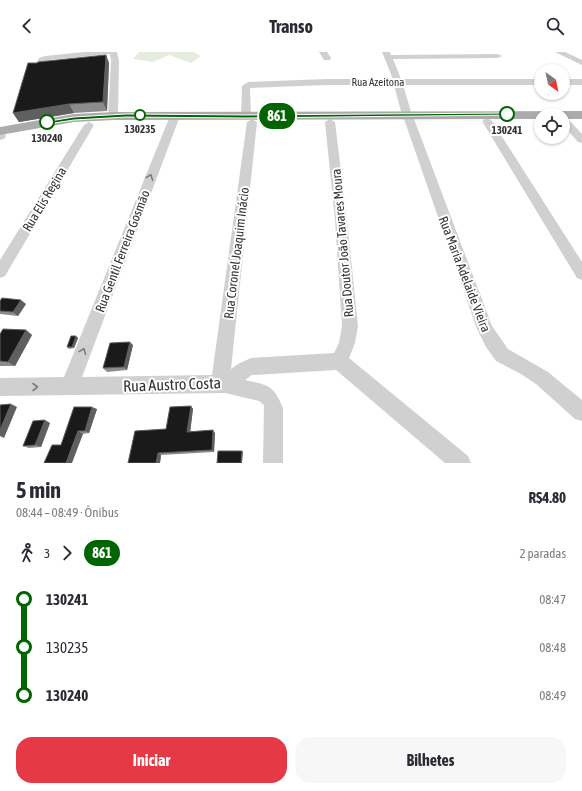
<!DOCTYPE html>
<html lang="pt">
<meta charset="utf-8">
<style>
body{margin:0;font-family:"Asap Condensed",sans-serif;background:#f7f7f7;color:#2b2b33;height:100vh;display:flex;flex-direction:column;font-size:15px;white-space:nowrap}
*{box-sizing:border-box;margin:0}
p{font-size:13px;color:#7c7c81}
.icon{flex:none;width:22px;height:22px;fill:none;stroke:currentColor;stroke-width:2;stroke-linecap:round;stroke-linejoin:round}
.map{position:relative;height:411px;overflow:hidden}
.panel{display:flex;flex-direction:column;background:#fff;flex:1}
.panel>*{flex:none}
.badge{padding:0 8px;border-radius:13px;font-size:14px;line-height:26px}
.needle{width:26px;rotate:147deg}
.fabs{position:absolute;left:534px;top:12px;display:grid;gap:8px}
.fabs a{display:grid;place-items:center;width:36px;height:36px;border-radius:50%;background:#fff;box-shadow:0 1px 3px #0004;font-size:20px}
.map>.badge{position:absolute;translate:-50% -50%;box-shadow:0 0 0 2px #fff}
.legs{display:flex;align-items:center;gap:6px;height:44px;padding:0 16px;font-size:13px}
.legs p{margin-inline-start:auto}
.summary{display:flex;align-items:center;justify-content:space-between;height:68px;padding:0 16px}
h1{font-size:22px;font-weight:700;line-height:30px}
.button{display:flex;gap:8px;margin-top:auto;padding:8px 16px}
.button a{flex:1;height:46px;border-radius:16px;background:#e63946;color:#fff;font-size:16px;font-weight:700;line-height:46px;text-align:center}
.button a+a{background:#f7f7f7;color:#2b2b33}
ul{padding:0 16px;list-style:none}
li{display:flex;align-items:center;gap:14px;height:48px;font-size:15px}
li i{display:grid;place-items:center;width:6px;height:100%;margin:0 5px;background:currentColor}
li i::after{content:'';width:10px;height:10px;margin:-5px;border:3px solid;border-radius:50%;background:#fff}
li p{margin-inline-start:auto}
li:first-child i{background:linear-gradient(#0000 50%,currentColor 0)}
li:last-child i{background:linear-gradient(currentColor 50%,#0000 0)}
header{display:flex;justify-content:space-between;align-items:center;height:52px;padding:0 16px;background:#fff;font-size:18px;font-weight:700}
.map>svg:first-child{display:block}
</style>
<header><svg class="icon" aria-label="back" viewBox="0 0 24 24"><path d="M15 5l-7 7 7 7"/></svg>Transo<svg class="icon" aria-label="search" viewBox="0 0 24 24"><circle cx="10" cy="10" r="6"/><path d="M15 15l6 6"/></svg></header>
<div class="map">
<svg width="582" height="411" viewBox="0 0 582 411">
<rect width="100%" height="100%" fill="#fff"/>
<!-- green -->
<path fill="#e6ecdf" d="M139,0H194L201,4L191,11L169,3L153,10L133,7Z"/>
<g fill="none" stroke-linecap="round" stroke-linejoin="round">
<!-- minor -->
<g fill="#d0d0d0" fill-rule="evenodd">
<path d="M84,0H117L119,9L118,64L116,66H110L108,64L111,9L110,2L49,8L45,10L41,18H38L34,16L39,6L45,4Z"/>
<path d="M319,0H327L331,6L330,8H324Z"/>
<path d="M382,0H390L391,3L498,2L502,4L498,6L393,7L401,27H541V33H403L412,63L411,65L414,67L492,274L508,297L548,320L582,348V369L575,367L536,332L521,322L496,309L486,295L477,277L404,67L405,65L402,63L394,33H327L250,36L251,65L246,68L241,65L242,34L248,30L327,27H393Z"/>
<path d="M555,0H565L582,8V13Z"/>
<rect x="563" y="27" width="19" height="6"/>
<path d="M175,61L180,64L82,325L212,323L247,70L252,67L257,70L231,317L238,312L251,306L334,301L339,291L342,274L335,168L325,70L330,67L335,70L347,168L358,274L355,291L349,306L468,404L471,411H445L336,318L252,323L245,328C268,333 274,333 283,356V411H263L264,353L259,349L225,341L0,344V326L64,325L170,64Z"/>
<path d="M563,65L567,66L582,82V91L578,90L563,73Z"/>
<path d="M487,66L492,69L582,210V228L577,226L482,69Z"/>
<path d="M89,70L94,73L5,224L0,226V208L84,73Z"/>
<path d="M0,81L5,82L6,84L4,87L0,88Z"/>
</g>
<!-- major -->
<path fill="#ababab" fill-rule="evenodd" d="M582,59V67H563V63H541V67L115,68L74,70L0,83V75L74,62L115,60Z"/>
</g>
<!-- wall -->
<g fill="#8c8c8c">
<path d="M106,3L109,11L107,59L74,61L19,70L13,61L37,11Z"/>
<path d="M0,249L26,252L18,264L0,262Z"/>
<path d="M26,278L32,283L15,314H0V282Z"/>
<path d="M76,284L78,286L74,296L69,297L67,295Z"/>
<path d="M133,293L127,318L107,320L103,316Z"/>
<path d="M191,354L193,357L190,379L215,381L214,400L161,403L160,411H128L166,377Z"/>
<path d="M97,357L89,381L83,382L61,393Z"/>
<path d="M50,371L41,395L29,396L23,394Z"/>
</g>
<!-- shaded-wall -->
<g fill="#5f5f5f">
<path d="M106,3L109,11L107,59L103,50Z"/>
<path d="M69,52L74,61L19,70L13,61Z"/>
<path d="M21,248L26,252L18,264L13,260Z"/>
<path d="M26,278L32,283L15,314L8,310Z"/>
<path d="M76,284L78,286L74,296L72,295Z"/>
<path d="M130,290L133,293L127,318L124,315Z"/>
<path d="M11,352L17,355L4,386L0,384V378Z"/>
<path d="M191,354L193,357L190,382L187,380Z"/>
<path d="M92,355L97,357L89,381L85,379Z"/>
<path d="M45,368L50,371L41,395L35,393Z"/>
<path d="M213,378L215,381L214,400L212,398Z"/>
<path d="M78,379L83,382L72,411H66Z"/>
<path d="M242,399L243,400L242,411H241Z"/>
<path d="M158,401L161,403L160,411H156Z"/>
</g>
<!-- building -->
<g fill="#1a1a1a" stroke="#5f5f5f">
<path d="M106,3L103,50L69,52L13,61L28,11H37L38,10Z"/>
<path d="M2,246L21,248L13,260L0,259V249Z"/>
<path d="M3,277L26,278L8,310L0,309V282Z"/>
<path d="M71,284H76L72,295H67Z"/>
<path d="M130,290L124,315L103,316L110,291Z"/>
<path d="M11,352L0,378V353Z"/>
<path d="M191,354L187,380L213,378L212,398L158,401L156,411H128L135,379L166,377L170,355Z"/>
<path d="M74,355H92L85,379H78L66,411H44L52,393H61Z"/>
<path d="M45,368L35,393L23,394L33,369Z"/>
<path d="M218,399H242L241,411H217Z"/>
</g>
<!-- one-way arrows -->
<defs><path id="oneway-chevron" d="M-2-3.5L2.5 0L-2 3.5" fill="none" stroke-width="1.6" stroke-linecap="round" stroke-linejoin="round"/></defs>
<g stroke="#7a7a7a">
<use href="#oneway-chevron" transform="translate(150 125) rotate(-69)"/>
<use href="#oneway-chevron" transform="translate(83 299) rotate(-69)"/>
<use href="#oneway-chevron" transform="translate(35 335)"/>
</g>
<!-- line-1 -->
<path fill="#006400" stroke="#fff" d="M507,61H509V63L246,66L126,65L74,68L47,72L44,70L74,65L126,62L246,63Z"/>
<!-- markers -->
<g fill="#fff" stroke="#006400" stroke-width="2">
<circle cx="507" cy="62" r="7"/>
<circle cx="140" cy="63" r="5"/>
<circle cx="47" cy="70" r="7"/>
</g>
<g text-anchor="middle" stroke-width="4" stroke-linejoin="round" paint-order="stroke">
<!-- far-street labels -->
<g font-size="11" fill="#333" stroke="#fff">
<text x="378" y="34">Rua Azeitona</text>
</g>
<!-- far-stop labels -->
<g font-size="11" font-weight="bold" fill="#333" stroke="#fff">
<text x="140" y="81">130235</text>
<text x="507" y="82">130241</text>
<text x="47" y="90">130240</text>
</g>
<!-- street labels -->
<g font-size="13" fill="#333" stroke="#fff">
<text transform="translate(44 147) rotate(-59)" y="5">Rua Elis Regina</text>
<text transform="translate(342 191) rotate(-95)" y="5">Rua Doutor João Tavares Moura</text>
<text transform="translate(122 199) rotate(-69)" y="5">Rua Gentil Ferreira Gosmão</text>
<text transform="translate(236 201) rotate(-83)" y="5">Rua Coronel Joaquim Inácio</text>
<text transform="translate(465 222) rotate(69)" y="5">Rua Maria Adelaide Vieira</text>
</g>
<!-- near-street labels -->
<g font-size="16" fill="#333" stroke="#fff">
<text transform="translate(172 332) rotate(-2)" y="6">Rua Austro Costa</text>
</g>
</g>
</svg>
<div class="fabs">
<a><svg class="needle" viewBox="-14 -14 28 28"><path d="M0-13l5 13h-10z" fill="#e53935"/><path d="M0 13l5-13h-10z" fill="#7c7c81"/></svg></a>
<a><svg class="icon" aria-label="locate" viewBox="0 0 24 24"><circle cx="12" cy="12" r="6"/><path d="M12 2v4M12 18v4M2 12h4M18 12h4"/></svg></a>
</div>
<b class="badge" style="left:277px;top:64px;background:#006400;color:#fff">861</b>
</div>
<section class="panel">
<div class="summary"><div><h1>5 min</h1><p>08:44 – 08:49 · Ônibus</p></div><b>R$4.80</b></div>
<div class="legs"><svg class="icon" aria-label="walk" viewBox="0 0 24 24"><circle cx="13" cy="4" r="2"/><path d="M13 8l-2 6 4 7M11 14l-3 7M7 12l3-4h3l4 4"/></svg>3<svg class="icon" aria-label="forward" viewBox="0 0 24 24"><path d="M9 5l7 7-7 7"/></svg><b class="badge" style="background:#006400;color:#fff">861</b><p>2 paradas</p></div>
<ul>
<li><i style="color:#006400"></i><b>130241</b><p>08:47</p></li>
<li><i style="color:#006400"></i><span>130235</span><p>08:48</p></li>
<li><i style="color:#006400"></i><b>130240</b><p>08:49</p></li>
</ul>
<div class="button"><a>Iniciar</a><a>Bilhetes</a></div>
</section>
